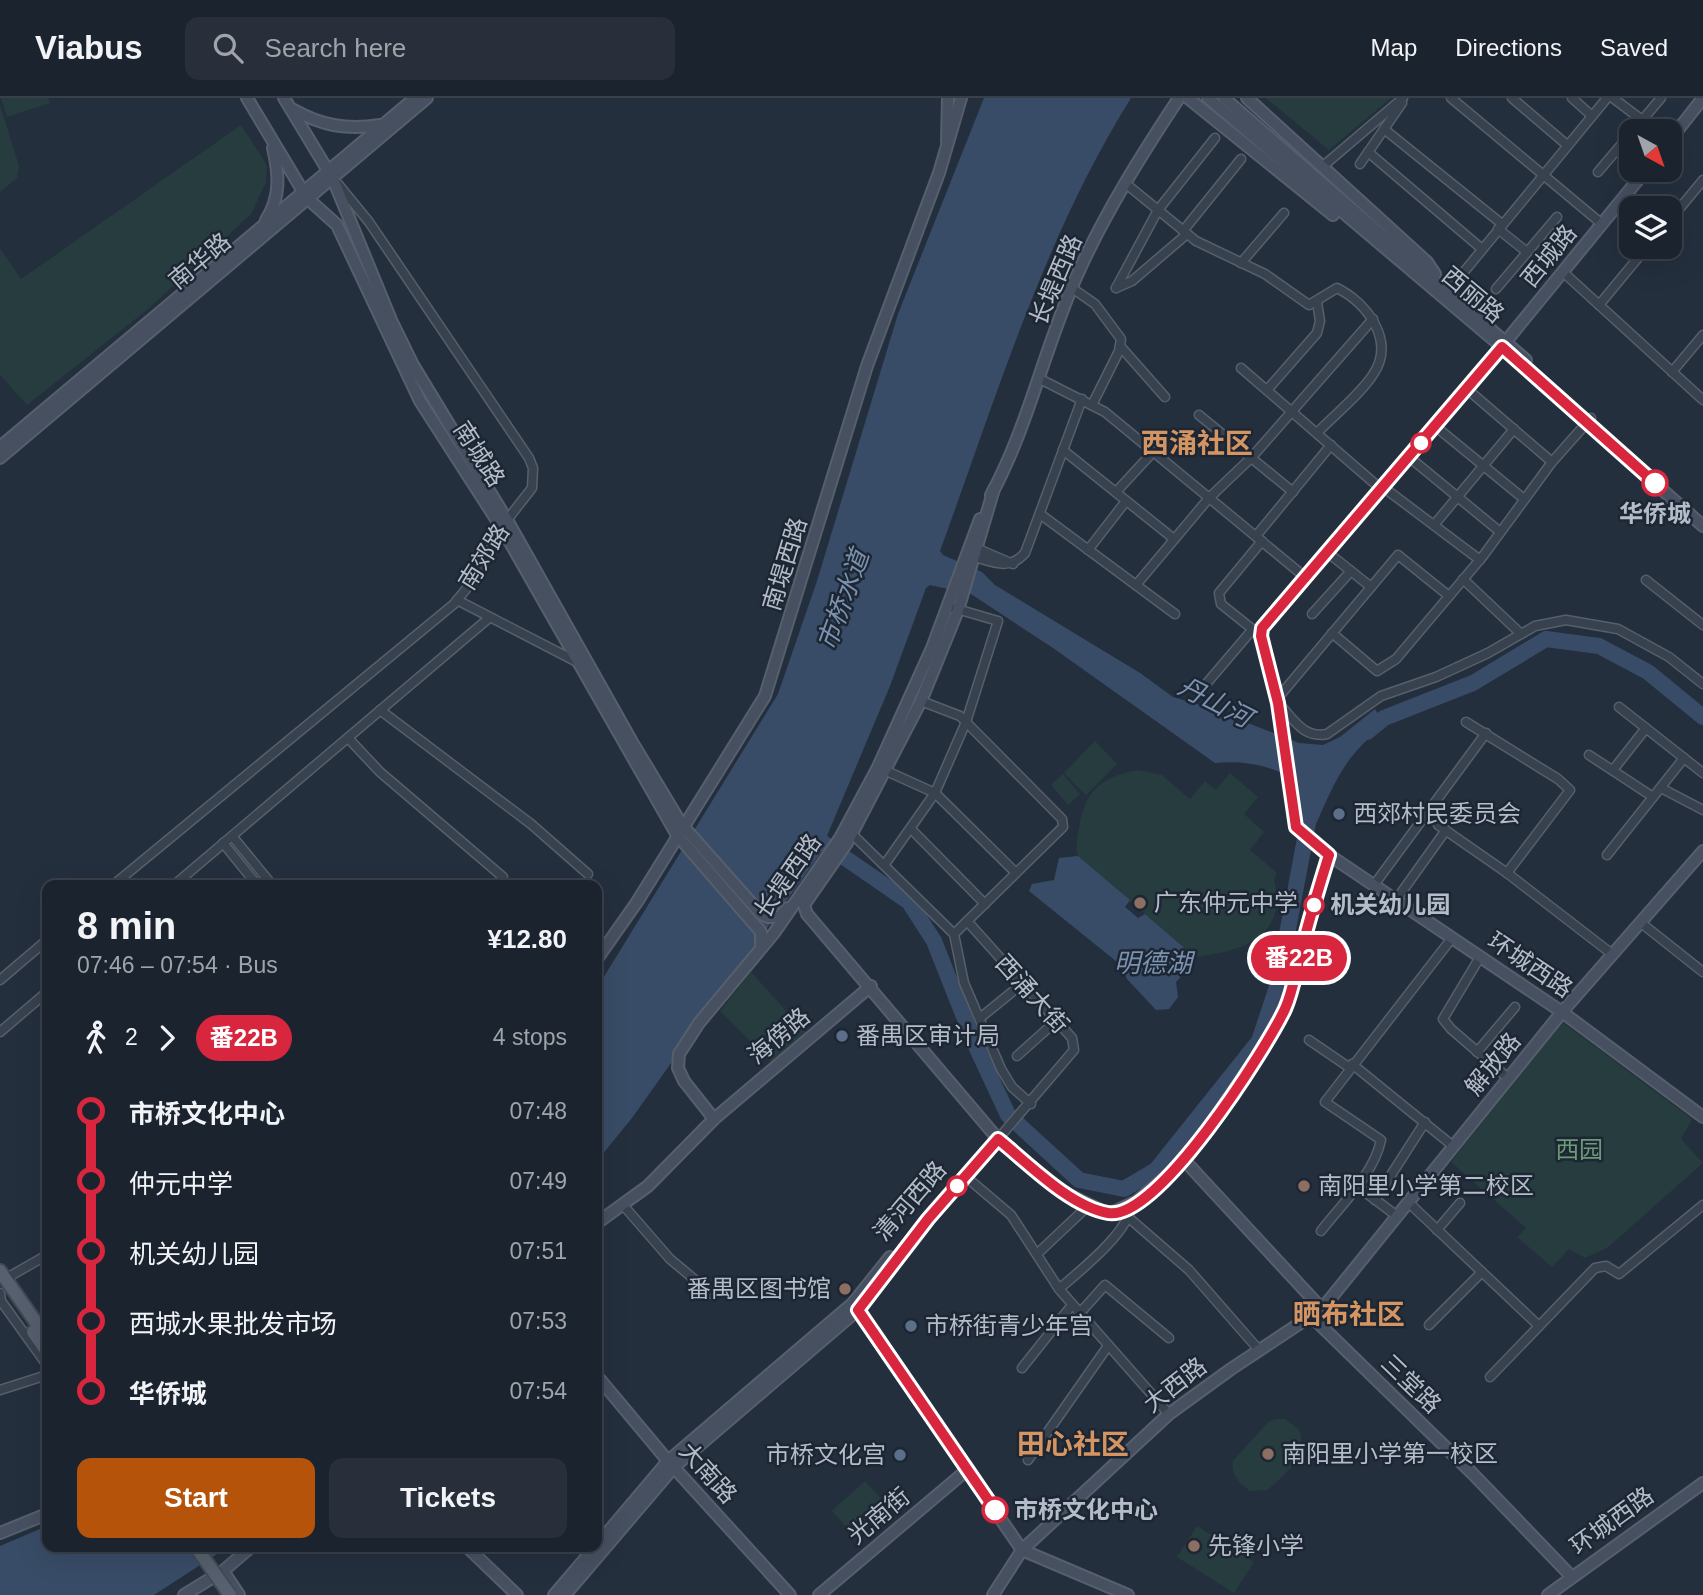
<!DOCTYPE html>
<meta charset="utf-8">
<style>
body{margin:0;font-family:Arial,"Noto Sans SC",sans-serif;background:#282f3a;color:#f1f3f6;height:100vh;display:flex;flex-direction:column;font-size:26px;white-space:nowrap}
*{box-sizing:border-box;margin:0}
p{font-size:23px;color:#a0a4aa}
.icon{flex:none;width:38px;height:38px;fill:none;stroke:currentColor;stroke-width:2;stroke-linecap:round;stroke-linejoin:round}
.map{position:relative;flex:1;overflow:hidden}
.side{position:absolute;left:42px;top:782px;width:560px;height:672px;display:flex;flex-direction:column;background:#1b232e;border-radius:14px;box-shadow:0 7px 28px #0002,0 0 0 2px #39404a}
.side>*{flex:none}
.badge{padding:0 14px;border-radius:23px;font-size:24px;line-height:46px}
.needle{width:46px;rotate:140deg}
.fabs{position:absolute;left:1619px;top:21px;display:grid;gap:14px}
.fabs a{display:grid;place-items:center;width:63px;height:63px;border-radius:14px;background:#1b232e;box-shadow:0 7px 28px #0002,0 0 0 2px #39404a;font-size:35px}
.map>.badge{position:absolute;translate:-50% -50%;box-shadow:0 0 0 4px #fff}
.legs{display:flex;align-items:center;gap:10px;height:77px;padding:0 35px;font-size:23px}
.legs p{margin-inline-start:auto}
.headline{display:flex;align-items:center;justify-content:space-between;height:119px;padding:0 35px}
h1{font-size:38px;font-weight:800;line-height:52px}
.button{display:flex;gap:14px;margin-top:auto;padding:14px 35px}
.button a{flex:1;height:80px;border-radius:14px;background:#b45309;color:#fff;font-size:28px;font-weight:800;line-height:80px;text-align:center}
.button a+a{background:#282f3a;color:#f1f3f6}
ul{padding:0 35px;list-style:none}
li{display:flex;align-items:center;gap:24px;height:70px;font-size:26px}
li i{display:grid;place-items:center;width:10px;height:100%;margin:0 9px;background:currentColor}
li i::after{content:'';width:18px;height:18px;margin:-9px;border:5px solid;border-radius:50%;background:#1b232e}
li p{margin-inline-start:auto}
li:first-child i{background:linear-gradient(#0000 50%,currentColor 0)}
li:last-child i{background:linear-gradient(currentColor 50%,#0000 0)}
header{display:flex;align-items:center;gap:42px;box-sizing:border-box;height:98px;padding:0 35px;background:#1b232e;border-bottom:2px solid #39404a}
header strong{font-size:33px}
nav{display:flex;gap:38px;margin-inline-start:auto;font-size:24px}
.search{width:490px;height:63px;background:#282f3a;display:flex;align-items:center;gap:18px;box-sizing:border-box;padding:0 24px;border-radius:14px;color:#a0a4aa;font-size:26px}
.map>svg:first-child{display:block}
</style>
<header>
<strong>Viabus</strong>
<div class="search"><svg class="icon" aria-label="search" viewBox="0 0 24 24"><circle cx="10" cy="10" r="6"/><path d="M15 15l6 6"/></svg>Search here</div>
<nav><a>Map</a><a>Directions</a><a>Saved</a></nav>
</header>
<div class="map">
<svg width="1703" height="1497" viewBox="0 0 1703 1497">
<rect width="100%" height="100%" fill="#242f3e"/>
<!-- green -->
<g fill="#263c3f">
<path d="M1,0H48L50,5L7,19Z"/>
<path d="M1266,0H1391L1329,52Z"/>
<path d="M0,7L19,68L17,80L0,94Z"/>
<path d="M241,27L267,67L266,84L251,116L148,211L27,307L0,277V150L21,181Z"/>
<path d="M1095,643L1117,666L1086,697L1064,675Z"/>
<path d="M1138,672L1162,677L1190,701L1205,683L1216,692L1230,675L1258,699L1244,716L1264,734L1250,752L1277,775L1274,781C1288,839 1243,853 1195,859L1078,758C1075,748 1077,740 1079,730C1085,692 1101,679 1138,672Z"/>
<path d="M1063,676L1080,696L1068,707L1051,687Z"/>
<path d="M751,874L806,935L772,965L720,913Z"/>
<path d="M1562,924L1692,1021L1681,1041L1703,1065L1607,1150L1585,1160L1569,1151L1552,1169L1517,1139L1526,1130L1451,1064Z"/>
<path d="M1276,1321H1285L1299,1331C1309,1360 1287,1373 1268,1392L1250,1393C1240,1385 1230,1377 1233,1363L1268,1324Z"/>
<path d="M865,1383L885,1405L852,1435L832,1413Z"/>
<path d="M1197,1428L1254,1464L1234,1495L1177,1459Z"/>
</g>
<!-- water -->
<g fill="#394c67">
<path d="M984,0H1131C1044,139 996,300 940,453L943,457L982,474L995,487L1140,575L1173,599L1210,610L1299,645L1323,647L1340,639L1375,611L1386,629C1349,649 1333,687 1317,724L1302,723L1294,681C1269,667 1244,662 1215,665L1053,550L971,496L930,487L926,490L890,588L829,733L826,741L829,743L632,1020L597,1063V890L778,596L817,483L898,216Z"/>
<path d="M1078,758L1130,802L1125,809L1138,820L1145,816L1195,859L1196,862L1176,884L1178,899L1169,911L1156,912L1127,881L1122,868L1029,793L1032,786L1054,782L1059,760Z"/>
<path d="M47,1428V1449H228L154,1497H0V1448Z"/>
</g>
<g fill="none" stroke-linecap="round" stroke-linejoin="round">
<!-- river -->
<g stroke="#394c67" stroke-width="16">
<path d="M1367,634L1384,620L1473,585L1546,541L1599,548L1648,574L1703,619"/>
<path d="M806,742L822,744L909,804L934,843L974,944L1008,1017L1079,1082L1124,1091L1156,1072L1259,943L1277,889L1312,704"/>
</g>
<!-- street casing -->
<g stroke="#565f6c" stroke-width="11">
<g id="street">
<path d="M1451,0L1602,126"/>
<path d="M1512,0L1567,47"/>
<path d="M1572,0L1592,18"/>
<path d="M1613,0L1642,22"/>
<path d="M1384,31L1502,126"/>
<path d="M1633,33L1661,0"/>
<path d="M1368,54L1482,151"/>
<path d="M1360,66L1402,5"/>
<path d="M1322,69L1403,0"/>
<path d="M1598,74L1631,35"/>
<path d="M1125,85L1196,143L1265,176L1309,207L1337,190C1367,205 1395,242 1374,275C1362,295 1333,318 1317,335"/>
<path d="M1670,122L1703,82"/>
<path d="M1498,131L1527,154"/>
<path d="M1183,133L1241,61"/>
<path d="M1241,165L1284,115"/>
<path d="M1563,174L1703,302"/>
<path d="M1072,190L1095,206L1121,241L1119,253L1092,307"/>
<path d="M1116,190L1158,112L1215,40"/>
<path d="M1116,190L1132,183L1187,136"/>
<path d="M1496,191L1557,119"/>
<path d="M1449,192L1607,0"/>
<path d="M1599,207L1647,149"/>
<path d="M1120,248L1165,299"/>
<path d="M1241,270L1381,391"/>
<path d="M1672,274L1703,237"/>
<path d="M1040,281L1105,314L1305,479"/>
<path d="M1467,291L1552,364L1591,320"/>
<path d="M1267,292L1317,235L1320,223L1317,204"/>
<path d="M1199,317L1293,394"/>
<path d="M1435,328L1524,401"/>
<path d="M1063,352L1174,441"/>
<path d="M1409,359L1499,433"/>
<path d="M1383,389L1480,462"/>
<path d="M1116,394L1153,354"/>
<path d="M1040,416L1175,516"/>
<path d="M1434,427L1514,331"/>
<path d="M1256,438L1331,347"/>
<path d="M978,451L1013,466"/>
<path d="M1088,452L1126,403"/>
<path d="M1327,454L1371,489"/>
<path d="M975,459C995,465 1010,472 1025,455L1082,301"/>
<path d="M1463,481L1521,536"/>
<path d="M1646,482L1703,527"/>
<path d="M1136,487L1209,400L1251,360L1373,221"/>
<path d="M457,502L579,565"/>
<path d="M1312,516L1351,473"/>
<path d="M1332,535L1377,573L1396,561L1483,458L1552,364"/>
<path d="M1261,538L1221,506L1219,495L1262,443"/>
<path d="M1201,592L1252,532"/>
<path d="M1277,601L1398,457L1449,498"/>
<path d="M921,603L960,618L1062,721L1063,729L954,836"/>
<path d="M1278,605C1294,621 1303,641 1327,636L1381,598L1436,579L1488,555L1535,528L1566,522L1618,531L1669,559L1703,586"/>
<path d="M1619,609L1703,675"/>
<path d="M380,612L531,726L588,776"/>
<path d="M1466,624L1558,681L1570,692L1507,775"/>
<path d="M348,640L380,674L503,779"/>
<path d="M1589,657L1653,699"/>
<path d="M882,671L935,695L1016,775"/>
<path d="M1613,672L1646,630"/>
<path d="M1661,690L1703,712"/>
<path d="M1438,727L1507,775L1612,856"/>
<path d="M912,732L985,806"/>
<path d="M852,736L954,836L964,885L1001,971L1012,989L1031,1006"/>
<path d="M232,738L273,788"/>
<path d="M223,745L258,788"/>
<path d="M1607,757L1684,660"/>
<path d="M885,766L935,695L966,624L998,523L950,509"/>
<path d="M1374,787L1486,635"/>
<path d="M112,788L454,506L471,485L507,422L532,390L533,370L529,360L369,124L338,86"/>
<path d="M173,788L489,520"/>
<path d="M1396,802L1446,732"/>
<path d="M967,823L1072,940L1074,952L998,1041"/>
<path d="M1640,824L1703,874"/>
<path d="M1480,859L1443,921L1451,931L1508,980"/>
<path d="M0,882L47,842"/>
<path d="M980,920L1023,885"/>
<path d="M0,934L47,894"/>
<path d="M1309,942L1350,970"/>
<path d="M1477,954L1515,909"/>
<path d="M1017,958L1056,923"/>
<path d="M1352,966L1453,1048"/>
<path d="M965,1078L1011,1117L1059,1191L1169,1316"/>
<path d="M1357,1088L1397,1118"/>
<path d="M1375,1102L1425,1024"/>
<path d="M1408,1104L1539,1228"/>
<path d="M623,1107L670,1161L712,1196"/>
<path d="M1129,1120L1189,1172L1259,1252"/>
<path d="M1437,1132L1460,1105"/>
<path d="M1321,1133C1341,1107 1374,1076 1381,1042L1325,1004L1452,840"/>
<path d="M1037,1156L1089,1107"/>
<path d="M8,1183L5,1181L47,1157"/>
<path d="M1059,1191C1082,1171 1127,1136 1132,1107"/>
<path d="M0,1195L1,1203L47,1267"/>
<path d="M1079,1216L1105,1187L1169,1240"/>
<path d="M1429,1227L1482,1174"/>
<path d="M1022,1270L1072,1207"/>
<path d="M1490,1279L1595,1170L1606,1168L1619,1176L1703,1107"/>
<path d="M0,1292L47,1277"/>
<path d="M1028,1362L1108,1248"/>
</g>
</g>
<!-- secondary casing -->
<g stroke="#565f6c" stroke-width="14">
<g id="secondary">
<path d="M247,0L307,100L337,127L420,303L503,432L677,737L761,834V849"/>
<path d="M284,0L333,81L391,222L413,267L507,422L632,644L682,727L761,816L768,819H779L788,810"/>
<path d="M1188,0L1333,117"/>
<path d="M1208,0L1502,249L1703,428"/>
<path d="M1224,0L1526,262"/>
<path d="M1247,0L1427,164L1435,176"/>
<path d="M292,11C322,28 347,32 380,27"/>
<path d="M1670,42L1703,0"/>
<path d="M947,43L948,0"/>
<path d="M1646,72L1467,291L1262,530L1261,538L1278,605L1296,729L1329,757L1562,914L1703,1019"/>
<path d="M266,122C281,99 279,76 273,50"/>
<path d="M0,349L415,0"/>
<path d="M0,360L427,0"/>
<path d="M994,391L958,512L921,603L847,745L804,807L807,816L998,1041L1061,1093L1109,1116L1137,1103L1185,1063L1269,941L1286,908L1329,757"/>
<path d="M991,397C1029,327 1045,247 1078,175C1106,113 1142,56 1179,0"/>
<path d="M597,861L637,804L765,598L867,268L939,75L961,0"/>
<path d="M714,1021L684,983L678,970L679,956L699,925L774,835L840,740L878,669L932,550L980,421"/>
<path d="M1185,1063L1322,1211"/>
<path d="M597,1125L648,1088L714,1021L871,888"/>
<path d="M854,1208L1022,1452L1128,1497"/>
<path d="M597,1278L668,1363L790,1497"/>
<path d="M0,1435L47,1416"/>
<path d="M597,1447L668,1363L853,1205L890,1159"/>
<path d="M467,1449L517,1497"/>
<path d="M223,1473L239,1497"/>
<path d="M1571,1478L1473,1376L1311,1218L1322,1211L1562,914L1703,753"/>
<path d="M184,1497L223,1473L251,1449"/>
<path d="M554,1497L595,1449"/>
<path d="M565,1497L674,1369L859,1211L928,1121L998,1041"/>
<path d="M819,1497L967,1372"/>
<path d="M993,1497L1022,1452L1169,1316L1231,1271L1311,1218"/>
<path d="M1548,1497L1703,1385"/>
</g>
</g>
<!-- primary casing -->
<g stroke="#414a57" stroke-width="16">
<g id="primary">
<path d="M0,1173L47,1240"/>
<path d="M33,1234L47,1254"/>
</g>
</g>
<!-- street -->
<use href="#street" stroke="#38414e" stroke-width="8"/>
<!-- secondary -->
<use href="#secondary" stroke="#465061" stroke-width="10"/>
<!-- primary -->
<use href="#primary" stroke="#56606e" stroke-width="12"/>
<!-- primary-bridge casing -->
<g stroke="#414a57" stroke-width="16" stroke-linecap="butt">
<path id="primary-bridge" d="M196,1449L230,1497"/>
</g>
<!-- primary-bridge -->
<use href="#primary-bridge" stroke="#56606e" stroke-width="12"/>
</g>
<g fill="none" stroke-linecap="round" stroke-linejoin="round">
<!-- line-1 casing -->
<g stroke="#fff" stroke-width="16">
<path id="line-1" d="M995,1412L858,1212L928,1121L998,1041C1028,1065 1069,1108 1108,1115C1157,1124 1266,951 1285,911C1293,893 1296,872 1301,854C1309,821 1319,789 1329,757L1296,729L1278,605L1261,538L1262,530L1502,249L1655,385"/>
</g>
<!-- line-1 -->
<use href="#line-1" stroke="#d7263d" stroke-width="10"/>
</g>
<!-- markers -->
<g fill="#fff" stroke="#d7263d" stroke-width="3.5">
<circle cx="1421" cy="345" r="9"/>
<circle cx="1655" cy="385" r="12"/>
<circle cx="1314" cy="807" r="9"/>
<circle cx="957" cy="1088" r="9"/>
<circle cx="995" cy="1412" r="12"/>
</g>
<g fill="#5c6f8a" stroke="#1d2633" stroke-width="2.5">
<circle cx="1339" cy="716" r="7"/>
<circle cx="842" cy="938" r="7"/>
<circle cx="911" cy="1228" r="7"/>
<circle cx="900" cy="1357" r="7"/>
</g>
<g fill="#8d6e63" stroke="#1d2633" stroke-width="2.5">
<circle cx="1140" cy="805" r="7"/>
<circle cx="1304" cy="1088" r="7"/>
<circle cx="845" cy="1191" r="7"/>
<circle cx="1268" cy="1356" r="7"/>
<circle cx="1194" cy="1448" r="7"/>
</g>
<g text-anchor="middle" stroke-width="5" stroke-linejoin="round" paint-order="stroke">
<!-- street labels -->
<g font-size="24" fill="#b4bcc9" stroke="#1d2633">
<text transform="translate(1549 158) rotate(-51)" y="8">西城路</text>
<text transform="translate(200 163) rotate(-40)" y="8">南华路</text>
<text transform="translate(1056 182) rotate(-67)" y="8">长堤西路</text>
<text transform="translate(1473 197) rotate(40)" y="8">西丽路</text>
<text transform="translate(479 356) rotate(57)" y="8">南城路</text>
<text transform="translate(484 459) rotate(-58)" y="8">南郊路</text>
<text transform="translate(785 466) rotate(-73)" y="8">南堤西路</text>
<text transform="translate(788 778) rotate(-55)" y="8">长堤西路</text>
<text transform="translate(1530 867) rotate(34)" y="8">环城西路</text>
<text transform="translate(1032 896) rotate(48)" y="8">西涌大街</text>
<text transform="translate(779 938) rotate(-40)" y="8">海傍路</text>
<text transform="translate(1493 966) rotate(-51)" y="8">解放路</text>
<text transform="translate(910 1103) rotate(-49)" y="8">清河西路</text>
<text transform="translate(1411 1286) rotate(44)" y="8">三堂路</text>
<text transform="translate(1175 1287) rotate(-38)" y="8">大西路</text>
<text transform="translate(708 1375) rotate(48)" y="8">大南路</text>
<text transform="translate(879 1418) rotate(-40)" y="8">光南街</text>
<text transform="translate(1612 1423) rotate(-36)" y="8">环城西路</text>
</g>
<!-- stop labels -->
<g font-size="24" font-weight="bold" fill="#b4bcc9" stroke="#1d2633" text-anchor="start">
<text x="1655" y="424" text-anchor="middle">华侨城</text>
<text x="1330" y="815">机关幼儿园</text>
<text x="1014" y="1420">市桥文化中心</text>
</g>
<!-- poi labels -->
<g font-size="24" fill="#b4bcc9" stroke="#1d2633" text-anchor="start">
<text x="1353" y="724">西郊村民委员会</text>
<text x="1154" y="813">广东仲元中学</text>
<text x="856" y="946">番禺区审计局</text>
<text x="1318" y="1096">南阳里小学第二校区</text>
<text x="831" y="1199" text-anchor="end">番禺区图书馆</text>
<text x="925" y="1236">市桥街青少年宫</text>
<text x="1282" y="1364">南阳里小学第一校区</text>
<text x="886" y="1365" text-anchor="end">市桥文化宫</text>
<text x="1208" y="1456">先锋小学</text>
</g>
<!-- park labels -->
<g font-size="24" fill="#6b9a76" stroke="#1d2633">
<text x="1579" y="1060">西园</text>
</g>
<!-- water labels -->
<g font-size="26" font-style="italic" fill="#7c92b1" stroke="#1d2633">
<text transform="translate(843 502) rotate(-70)" y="9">市桥水道</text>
<text transform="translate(1215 604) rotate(27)" y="9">丹山河</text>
<text x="1153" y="874">明德湖</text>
</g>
<!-- quarter labels -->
<g font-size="28" font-weight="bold" fill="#d59563" stroke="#1d2633">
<text x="1197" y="355">西涌社区</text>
<text x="1349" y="1226">晒布社区</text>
<text x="1073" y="1356">田心社区</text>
</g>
</g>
</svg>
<div class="fabs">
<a><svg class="needle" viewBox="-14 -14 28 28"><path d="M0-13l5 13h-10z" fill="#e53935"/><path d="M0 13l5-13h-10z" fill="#a0a4aa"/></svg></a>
<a><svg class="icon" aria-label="layers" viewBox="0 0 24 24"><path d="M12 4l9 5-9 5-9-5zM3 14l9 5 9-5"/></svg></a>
</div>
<b class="badge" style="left:1299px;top:860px;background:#d7263d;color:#fff">番22B</b>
<section class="side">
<div class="headline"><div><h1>8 min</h1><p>07:46 – 07:54 · Bus</p></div><b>¥12.80</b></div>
<div class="legs"><svg class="icon" aria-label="walk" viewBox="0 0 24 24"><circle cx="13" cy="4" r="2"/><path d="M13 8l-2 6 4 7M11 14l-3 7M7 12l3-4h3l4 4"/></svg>2<svg class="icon" aria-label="forward" viewBox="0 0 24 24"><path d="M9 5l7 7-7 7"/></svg><b class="badge" style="background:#d7263d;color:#fff">番22B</b><p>4 stops</p></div>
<ul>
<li><i style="color:#d7263d"></i><b>市桥文化中心</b><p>07:48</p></li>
<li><i style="color:#d7263d"></i><span>仲元中学</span><p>07:49</p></li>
<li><i style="color:#d7263d"></i><span>机关幼儿园</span><p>07:51</p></li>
<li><i style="color:#d7263d"></i><span>西城水果批发市场</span><p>07:53</p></li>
<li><i style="color:#d7263d"></i><b>华侨城</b><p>07:54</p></li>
</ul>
<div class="button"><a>Start</a><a>Tickets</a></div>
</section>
</div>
